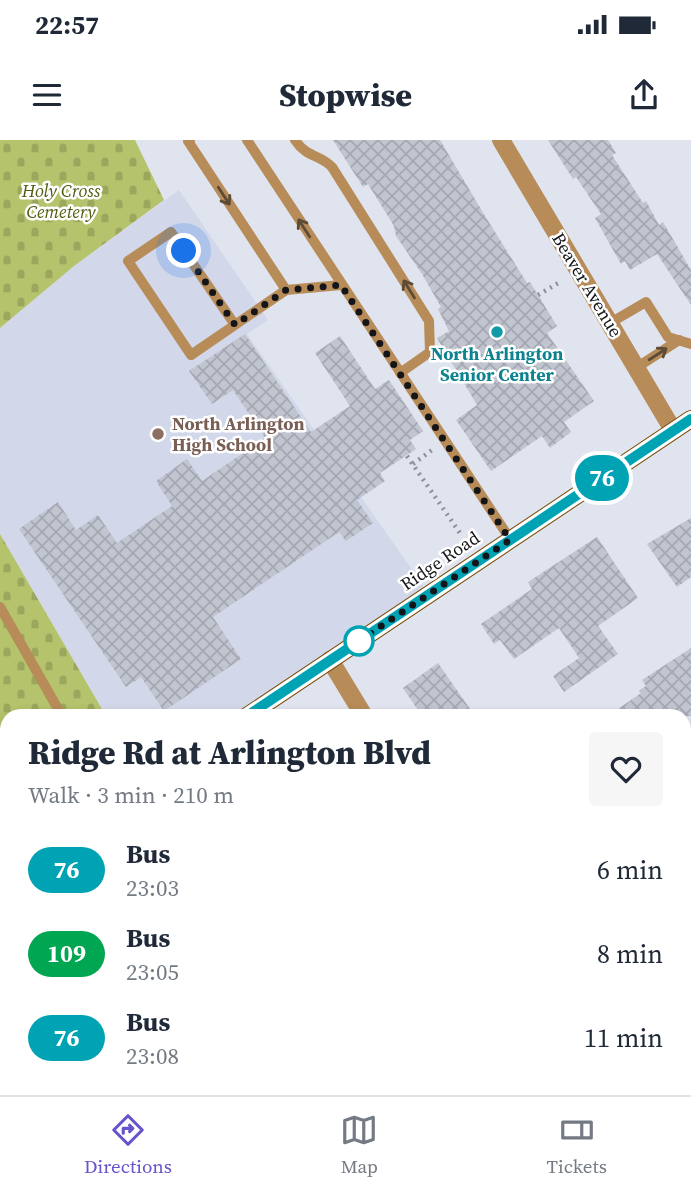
<!DOCTYPE html>
<meta charset="utf-8">
<style>
body{margin:0;font-family:"Source Serif 4",serif;background:#f6f6f7;color:#1f2937;height:100vh;display:flex;flex-direction:column;font-size:26px;white-space:nowrap}
*{box-sizing:border-box;margin:0}
p{font-size:23px;color:#747a83}
.icon{flex:none;width:38px;height:38px;fill:none;stroke:currentColor;stroke-width:2;stroke-linecap:round;stroke-linejoin:round}
.map{position:relative;flex:1;overflow:hidden}
.side{position:absolute;left:0px;top:569px;width:691px;height:387px;display:flex;flex-direction:column;background:#fff;border-radius:21px 21px 0 0;box-shadow:0 4px 10px #0003}
.side>*{flex:none}
.badge{padding:0 14px;border-radius:23px;font-size:24px;line-height:46px}
.you{position:absolute;width:35px;height:35px;margin:-18px;border:5px solid #fff;border-radius:50%;background:#1a73e8;box-shadow:0 0 0 10px #1a73e833}
.map>.badge{position:absolute;translate:-50% -50%;box-shadow:0 0 0 4px #fff}
.round{display:grid;place-items:center;flex:none;width:74px;height:74px;border-radius:7px;background:#f6f6f7}
.head{display:flex;align-items:center;justify-content:space-between;height:119px;padding:0 28px}
h1{font-size:33px;font-weight:800;line-height:52px}
ul{padding:0;list-style:none}
li{display:flex;align-items:center;gap:21px;height:84px;padding:0 28px}
li div{flex:1}
li b{display:block;font-size:26px}
li em{font-style:normal}
li .badge{min-width:77px;font-weight:700;text-align:center}
.status{display:flex;justify-content:space-between;align-items:center;height:49px;padding:0 35px;background:#fff;direction:ltr}
.status svg{height:19px;fill:currentColor}
header{display:flex;justify-content:space-between;align-items:center;height:91px;padding:0 28px;background:#fff;font-size:32px;font-weight:800}
.dock{display:flex;justify-content:space-around;align-items:center;height:98px;border-top:2px solid #e0e1e3;background:#fff;font-size:19px;color:#747a83}
.dock a{display:grid;justify-items:center;gap:4px}
.dock .on{color:#6654cd}
.map>svg:first-child{display:block}
</style>
<div class="status"><b>22:57</b><svg viewBox="0 0 49 12"><path d="M0 12V9h3v3zM5 12V6h3v6zM10 12V3h3v9zM15 12V0h3v12zM26 1h20v11H26zM47 4h2v5h-2z"/></svg></div>
<header><svg class="icon" aria-label="menu" viewBox="0 0 24 24"><path d="M4 6h16M4 12h16M4 18h16"/></svg>Stopwise<svg class="icon" aria-label="share" viewBox="0 0 24 24"><path d="M12 15V3M7 8l5-5 5 5M5 13v7h14v-7"/></svg></header>
<div class="map">
<svg width="691" height="955" viewBox="0 0 691 955">
<defs>
<pattern id="cemetery-stones" width="16" height="16" patternUnits="userSpaceOnUse" patternTransform="scale(1.75)"><rect width="16" height="16" fill="#b5c36c"/><path d="M2 7V4a2 2 0 0 1 4 0v3zM10 15v-3a2 2 0 0 1 4 0v3z" fill="#9ba75d"/></pattern>
<pattern id="building-cross-hatch" width="8" height="8" patternUnits="userSpaceOnUse" patternTransform="scale(1.75)"><rect width="8" height="8" fill="#c1c5d0"/><path d="M0 0l8 8M0 8l8-8" fill="none" stroke="#a5a8b2"/></pattern>
</defs>
<rect width="100%" height="100%" fill="#e0e4ef"/>
<!-- built -->
<path fill="#d2d8ea" d="M179,50L268,180L247,194L429,454L247,576H106L0,394V188L74,126Z"/>
<!-- cemetery -->
<g fill="url(#cemetery-stones)">
<path d="M0,0H135L164,60L74,126L0,188Z"/>
<path d="M0,394L106,576H7V736L0,741Z"/>
</g>
<!-- building -->
<g fill="url(#building-cross-hatch)">
<path d="M333,0H440L485,76L527,143L530,142L557,186L547,193L594,261L564,282L571,292L550,308L542,296L491,331L456,280L477,265L437,198L449,191L438,169L441,167L422,134L396,96L394,86L368,44L363,47Z"/>
<path d="M548,0H608L616,13L612,15L643,63L646,61L659,85L663,82L691,130V165L657,114L630,130L625,121L621,124L595,78L601,74L576,37L573,39Z"/>
<path d="M245,194L311,292L350,266L315,213L340,196L375,249L389,240L423,291L410,300L416,309L380,333L385,341L357,360L373,383L346,401L339,392L213,477L241,519L164,571L141,537L126,547L19,389L58,362L76,390L98,375L117,403L172,366L156,341L187,319L202,341L265,298L233,250L212,264L189,231Z"/>
<path d="M691,378V437L677,447L647,404Z"/>
<path d="M597,397L638,458L598,486L618,514L564,552L553,536L579,518L559,488L514,519L500,500L494,504L481,484L532,449L528,442Z"/>
<path d="M691,508V576H608L641,553L639,551L646,546L642,540Z"/>
<path d="M438,523L475,576H422L403,548Z"/>
</g>
<g fill="none" stroke-linecap="round" stroke-linejoin="round">
<!-- path -->
<g stroke="#8e9199" stroke-width="4.5" stroke-dasharray="2 5" stroke-linecap="butt">
<path d="M538,155L560,142"/>
<path d="M407,316L462,396"/>
<path d="M413,324L432,310"/>
</g>
<!-- lane -->
<g stroke="#b78c59" stroke-width="10">
<path d="M190,0L188,1L286,150"/>
<path d="M247,0L510,399"/>
<path d="M295,0C307,18 319,14 332,27L429,181L430,212L400,233"/>
<path d="M610,183L646,162L668,197L691,204"/>
<path d="M235,185L171,92L128,121L191,215L286,150L341,145"/>
<path d="M636,228L679,200"/>
<path d="M0,467L62,576"/>
</g>
<!-- street -->
<g stroke="#b78c59" stroke-width="18">
<path d="M501,0L673,290"/>
<path d="M330,520L364,576"/>
<path d="M684,621L691,616"/>
<path d="M0,899L7,912"/>
<path d="M684,939L691,935"/>
<path d="M28,948L31,955"/>
<path d="M299,948L303,955"/>
<path d="M593,948L597,955"/>
<path d="M660,955L670,948"/>
</g>
<!-- primary -->
<g stroke="#764a01" stroke-width="18">
<path d="M247,576L691,279"/>
<path d="M0,741L7,736"/>
</g>
</g>
<!-- one-way arrows -->
<defs><path id="oneway-shaft" d="M-6 0H5M1.5-3L5.5 0L1.5 3" fill="none" stroke-width="1.6" stroke-linecap="round" stroke-linejoin="round" transform="scale(1.75)"/></defs>
<g stroke="#5d4b36">
<use href="#oneway-shaft" transform="translate(224 56) rotate(57)"/>
<use href="#oneway-shaft" transform="translate(304 88) rotate(-123)"/>
<use href="#oneway-shaft" transform="translate(409 149) rotate(-122)"/>
<use href="#oneway-shaft" transform="translate(658 214) rotate(-33)"/>
</g>
<g fill="none" stroke-linecap="round" stroke-linejoin="round">
<!-- line casing -->
<g stroke="#fff" stroke-width="16">
<path id="line" d="M247,576L691,279"/>
</g>
<!-- line -->
<use href="#line" stroke="#00a3b4" stroke-width="10"/>
<!-- walk -->
<path stroke="#141519" stroke-width="7" stroke-dasharray="0 12.6" d="M184,111L235,185L286,150L341,145L510,400L350,507L359,501"/>
</g>
<!-- markers -->
<circle fill="#0f9aa8" stroke="#fff" stroke-width="2.5" cx="497" cy="192" r="7"/>
<circle fill="#8d6e63" stroke="#fff" stroke-width="2.5" cx="158" cy="294" r="7"/>
<circle fill="#fff" stroke="#00a3b4" stroke-width="3.5" cx="359" cy="501" r="14"/>
<g text-anchor="middle" stroke-width="5" stroke-linejoin="round" paint-order="stroke">
<!-- park labels -->
<g font-size="18" font-style="italic" fill="#535c11" stroke="#fff">
<text x="61" y="57">Holy Cross<tspan x="61" dy="21">Cemetery</tspan></text>
</g>
<!-- street labels -->
<g font-size="18" fill="#141519" stroke="#fff">
<text transform="translate(587 145) rotate(59)" y="6">Beaver Avenue</text>
<text transform="translate(440 421) rotate(-34)" y="6">Ridge Road</text>
</g>
<!-- culture labels -->
<g font-size="18" font-weight="bold" fill="#0d838f" stroke="#fff">
<text x="497" y="220">North Arlington<tspan x="497" dy="21">Senior Center</tspan></text>
</g>
<!-- education labels -->
<g font-size="18" font-weight="bold" fill="#785e54" stroke="#fff" text-anchor="start">
<text x="172" y="290">North Arlington<tspan x="172" dy="21">High School</tspan></text>
</g>
</g>
</svg>
<div class="you" style="left:184px;top:111px"></div>
<b class="badge" style="left:602px;top:338px;background:#00a3b4;color:#fff">76</b>
<section class="side">
<div class="head"><div><h1>Ridge Rd at Arlington Blvd</h1><p>Walk · 3 min · 210 m</p></div><a class="round"><svg class="icon" aria-label="heart" viewBox="0 0 24 24"><path d="M12 20l-8-8c-3-5 5-10 8-4 3-6 11-1 8 4z"/></svg></a></div>
<ul>
<li><span class="badge" style="background:#00a3b4;color:#fff">76</span><div><b>Bus</b><p>23:03</p></div><em>6 min</em></li>
<li><span class="badge" style="background:#00a651;color:#fff">109</span><div><b>Bus</b><p>23:05</p></div><em>8 min</em></li>
<li><span class="badge" style="background:#00a3b4;color:#fff">76</span><div><b>Bus</b><p>23:08</p></div><em>11 min</em></li>
</ul>
</section>
</div>
<nav class="dock">
<a class="on"><svg class="icon" aria-label="directions" viewBox="0 0 24 24"><path d="M12 3l9 9-9 9-9-9zM9 14v-3h6M13 9l2 2-2 2"/></svg>Directions</a>
<a><svg class="icon" aria-label="map" viewBox="0 0 24 24"><path d="M3 6l6-2 6 2 6-2v14l-6 2-6-2-6 2zM9 4v14M15 6v14"/></svg>Map</a>
<a><svg class="icon" aria-label="tickets" viewBox="0 0 24 24"><path d="M3 7h18v10H3zM15 7v10"/></svg>Tickets</a>
</nav>
